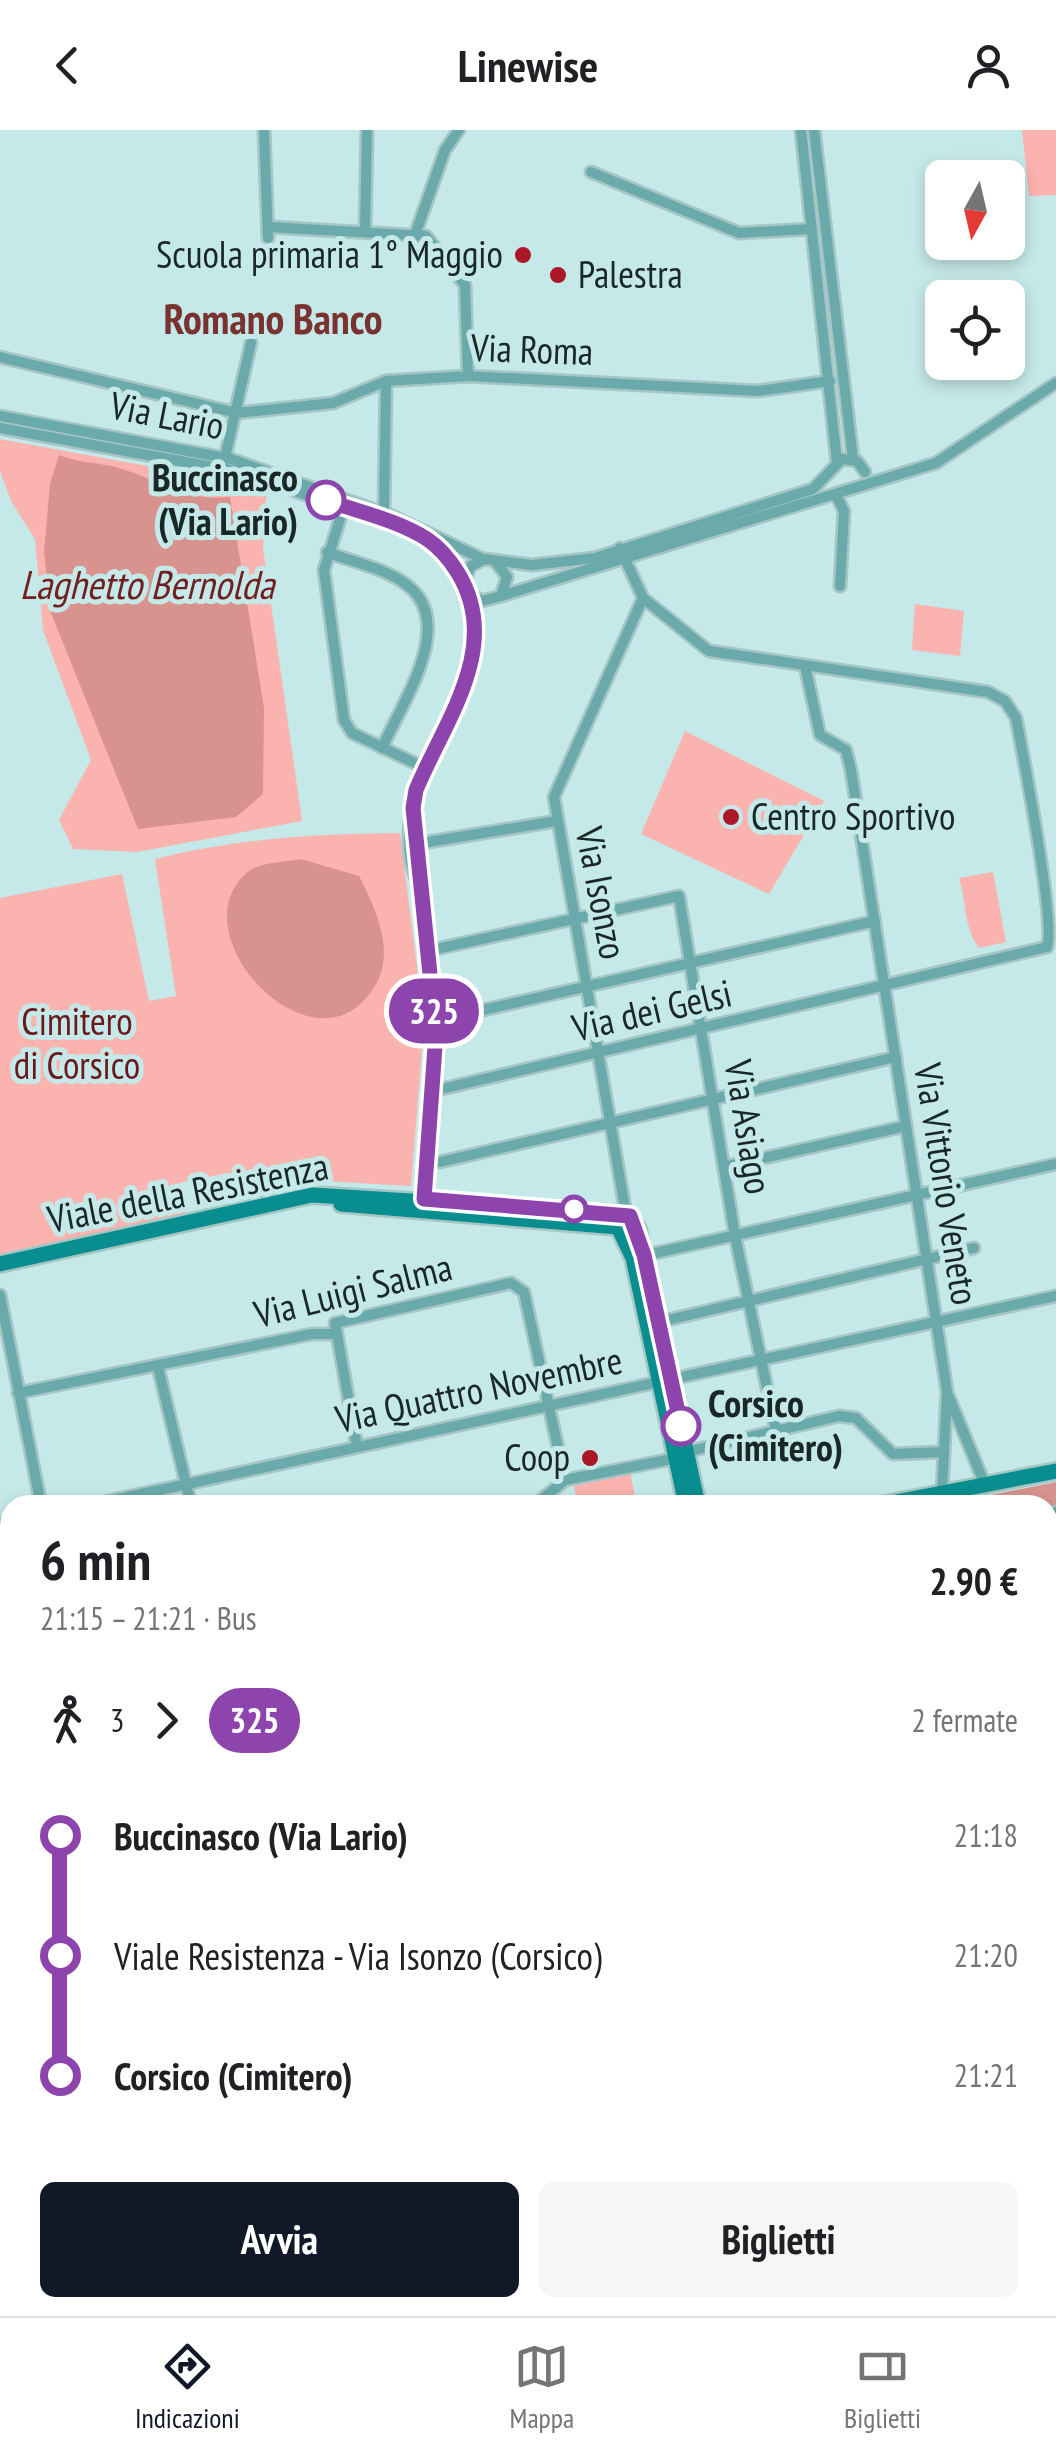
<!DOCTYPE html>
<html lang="it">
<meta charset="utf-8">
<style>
body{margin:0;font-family:"PT Sans Narrow",sans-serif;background:#f6f6f6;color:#202124;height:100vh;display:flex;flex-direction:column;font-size:38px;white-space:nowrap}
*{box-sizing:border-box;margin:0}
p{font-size:32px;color:#757577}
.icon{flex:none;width:55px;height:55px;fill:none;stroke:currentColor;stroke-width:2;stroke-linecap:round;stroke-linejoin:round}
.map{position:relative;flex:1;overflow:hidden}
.side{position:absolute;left:0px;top:1365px;width:1058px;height:822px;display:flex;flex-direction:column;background:#fff;border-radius:30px 30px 0 0;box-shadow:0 5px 15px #0003}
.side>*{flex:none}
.badge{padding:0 20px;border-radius:32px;font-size:35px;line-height:65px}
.needle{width:65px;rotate:188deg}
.buttons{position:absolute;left:925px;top:30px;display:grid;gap:20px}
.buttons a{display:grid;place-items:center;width:100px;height:100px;border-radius:15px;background:#fff;box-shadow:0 5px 15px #0003;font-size:50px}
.map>.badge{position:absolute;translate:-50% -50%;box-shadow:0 0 0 5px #fff}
.legs{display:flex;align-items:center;gap:15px;height:110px;padding:0 40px;font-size:32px}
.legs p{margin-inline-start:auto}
.head{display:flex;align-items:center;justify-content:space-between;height:170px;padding:0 40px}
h1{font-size:55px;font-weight:700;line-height:75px}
.button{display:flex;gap:20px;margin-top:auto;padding:20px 40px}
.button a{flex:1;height:115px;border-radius:15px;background:#111827;color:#fff;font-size:40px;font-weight:700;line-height:115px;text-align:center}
.button a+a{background:#f6f6f6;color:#202124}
ul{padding:0 40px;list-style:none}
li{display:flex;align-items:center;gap:35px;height:120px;font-size:38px}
li i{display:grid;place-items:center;width:15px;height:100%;margin:0 12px;background:currentColor}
li i::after{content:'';width:25px;height:25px;margin:-12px;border:8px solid;border-radius:50%;background:#fff}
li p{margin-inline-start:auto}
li:first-child i{background:linear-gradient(#0000 50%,currentColor 0)}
li:last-child i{background:linear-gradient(currentColor 50%,#0000 0)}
header{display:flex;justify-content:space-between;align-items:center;height:130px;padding:0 40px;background:#fff;font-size:45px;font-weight:700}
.tabs{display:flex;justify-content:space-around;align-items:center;height:140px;border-top:2px solid #e0e0e0;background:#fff;font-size:28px;color:#757577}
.tabs a{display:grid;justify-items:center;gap:5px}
.tabs .active{color:#111827}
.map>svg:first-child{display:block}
</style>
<header><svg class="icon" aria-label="back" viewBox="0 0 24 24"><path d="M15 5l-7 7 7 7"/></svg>Linewise<svg class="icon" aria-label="person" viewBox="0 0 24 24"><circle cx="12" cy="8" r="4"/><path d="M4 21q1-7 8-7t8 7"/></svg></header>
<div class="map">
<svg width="1056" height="2186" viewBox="0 0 1056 2186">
<rect width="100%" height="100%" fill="#c5e9e9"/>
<!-- green -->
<g fill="#fab3ae">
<path d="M1022,0H1056V65L1029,66Z"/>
<path d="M0,309L267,358L263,418L302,691L137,722L73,719L59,690L91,630L43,500L35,409L11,371L0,341Z"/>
<path d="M915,474L964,481L960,526L912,520Z"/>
<path d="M685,601L824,671L769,764L641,704Z"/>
<path d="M400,703L424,893L411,1056L322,1051L234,1067L228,1043L179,1053L186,1084L0,1124V768L122,744L149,871L176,866L155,729C237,708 316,704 400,703Z"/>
<path d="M993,742L1006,812L979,818C963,796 967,773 959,748Z"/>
<path d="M630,1342L637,1375H578L574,1356Z"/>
<path d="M1048,1508L1056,1509V1837L1048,1835Z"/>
</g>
<!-- water -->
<g fill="#d8938e">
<path d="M59,325C78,333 96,332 115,337C158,348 183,372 230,367L264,578L263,664L236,687L138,699L51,483L44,422L50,354Z"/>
<path d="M301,729L359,746C377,782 398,825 371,862C310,948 174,800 249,741C261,732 286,732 301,729Z"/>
<path d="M1056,1352V1376L1048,1377L940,1375Z"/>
</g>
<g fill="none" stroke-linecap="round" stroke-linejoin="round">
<!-- street casing -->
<g stroke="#a6c6c6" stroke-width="15">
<g id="street">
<path d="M264,0L268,108"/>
<path d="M801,0L837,333"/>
<path d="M814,0L853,329"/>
<path d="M591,42L739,103L811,99"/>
<path d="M269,97L426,106L465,155L468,246"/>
<path d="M365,101L367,0"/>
<path d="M416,102L445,20L459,0"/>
<path d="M0,227L237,283L333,273L386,251L468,246L758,261L830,251"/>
<path d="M0,286L231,329L392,386L483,429"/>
<path d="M0,298L240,342L418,404L439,419L465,455"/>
<path d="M224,332L251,213"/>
<path d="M837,367L844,381L840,456"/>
<path d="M344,376L324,440L344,590L352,603L425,638"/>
<path d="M384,383L386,251"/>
<path d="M620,418L643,468L709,521L988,562L1005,571L1016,588C1023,625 1056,794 1047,817"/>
<path d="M327,422C352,432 385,438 407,455C458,493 401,575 382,618"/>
<path d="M469,463L482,471L501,466L507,447L495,431"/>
<path d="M501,466L936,333L1056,253"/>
<path d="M805,536L820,605L846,620L851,640L947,1261L942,1363"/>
<path d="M414,698L436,903L424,1074"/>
<path d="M410,715L557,691"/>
<path d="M418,754C385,676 450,605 471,533C475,522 478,507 477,495C475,474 458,456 471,436L484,429L532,435L595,428L813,359L842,329L857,331L865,342"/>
<path d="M427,821L679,766L735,1106L776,1301"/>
<path d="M435,891L875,791"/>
<path d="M433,961L1047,817"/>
<path d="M440,1032L896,927"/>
<path d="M724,1037L906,996"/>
<path d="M626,1084L554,667L643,468"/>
<path d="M642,1126L1056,1034"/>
<path d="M0,1165L41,1375"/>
<path d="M659,1192L974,1118"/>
<path d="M158,1237L191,1375"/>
<path d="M18,1263L312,1204H335"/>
<path d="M949,1267L985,1355"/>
<path d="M357,1317L335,1193L511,1153L524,1162L565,1350"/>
<path d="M90,1375L1056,1166"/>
<path d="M535,1375L565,1350L677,1328L686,1322L839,1286L856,1288L893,1324L943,1322"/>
<path d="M1048,1384L1056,1382"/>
<path d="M0,1394L10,1392"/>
<path d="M0,1482H10"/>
<path d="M0,1688L10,1686"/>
<path d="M1048,1849L1056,1850"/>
<path d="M0,2070L10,2064"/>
<path d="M0,2139L10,2136"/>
<path d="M133,2178L136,2186"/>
<path d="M781,2178L783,2186"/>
<path d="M1046,2178L1048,2186"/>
<path d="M144,2186L173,2178"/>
</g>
</g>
<!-- secondary casing -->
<g stroke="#a6c6c6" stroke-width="20">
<g id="secondary">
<path d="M341,1074L618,1097L633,1128L686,1375"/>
<path d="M0,1134L312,1065L626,1084L638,1099L698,1375"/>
<path d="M880,1375L1056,1341"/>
<path d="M0,1925L10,1913"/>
<path d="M0,1942L10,1932"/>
<path d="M0,1972L10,1960"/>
<path d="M75,2178L78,2186"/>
</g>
</g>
<!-- street -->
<use href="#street" stroke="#6aaaaa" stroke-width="10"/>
<!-- secondary -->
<use href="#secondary" stroke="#098e8f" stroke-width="15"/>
<!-- rail casing -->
<g stroke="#738d8d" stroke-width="6">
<g id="rail">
<path d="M1048,1949L1056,1946"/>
<path d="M230,2186L258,2178"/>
</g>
</g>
<!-- rail -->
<use href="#rail" stroke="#c5e9e9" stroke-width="2.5" stroke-dasharray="8" stroke-linecap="butt"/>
<!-- secondary-bridge casing -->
<g stroke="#a6c6c6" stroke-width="20" stroke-linecap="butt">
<path id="secondary-bridge" d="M0,2018L10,2028"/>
</g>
<!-- secondary-bridge -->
<use href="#secondary-bridge" stroke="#098e8f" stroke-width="15"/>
</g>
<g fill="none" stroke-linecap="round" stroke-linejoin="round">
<!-- line-1 casing -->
<g stroke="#fff" stroke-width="22">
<path id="line-1" d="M326,370C359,382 397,390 427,409C439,417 450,430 458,443C503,517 445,590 416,660L413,678L436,903L424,1069L630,1086L644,1125L681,1296"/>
</g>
<!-- line-1 -->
<use href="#line-1" stroke="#8e44ad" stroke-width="15"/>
</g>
<!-- markers -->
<g fill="#ab1725" stroke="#c5e9e9" stroke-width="4">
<circle cx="523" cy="125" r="10"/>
<circle cx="558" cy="145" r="10"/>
<circle cx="731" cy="687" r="10"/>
<circle cx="590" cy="1328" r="10"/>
</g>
<g fill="#fff" stroke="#8e44ad" stroke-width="5">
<circle cx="326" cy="370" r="18"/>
<circle cx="574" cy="1079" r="12"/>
<circle cx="681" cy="1296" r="18"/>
</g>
<g text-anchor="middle" stroke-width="10" stroke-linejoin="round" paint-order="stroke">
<!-- poi labels -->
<g font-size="38" fill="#192727" stroke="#c5e9e9" text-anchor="end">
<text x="503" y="138">Scuola primaria 1° Maggio</text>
<text x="578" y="158" text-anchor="start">Palestra</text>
<text x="751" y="700" text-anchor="start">Centro Sportivo</text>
<text x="570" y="1341">Coop</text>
</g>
<!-- street labels -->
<g font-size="38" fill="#192727" stroke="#c5e9e9">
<text transform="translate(532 220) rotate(2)" y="13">Via Roma</text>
<text transform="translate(167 286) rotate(11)" y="13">Via Lario</text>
<text transform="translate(601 763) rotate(79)" y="13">Via Isonzo</text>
<text transform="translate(652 881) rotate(-13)" y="13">Via dei Gelsi</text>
<text transform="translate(748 997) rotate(81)" y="13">Via Asiago</text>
<text transform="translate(946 1054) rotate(81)" y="13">Via Vittorio Veneto</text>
<text transform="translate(188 1063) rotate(-11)" y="13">Viale della Resistenza</text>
<text transform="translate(353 1161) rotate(-14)" y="13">Via Luigi Salma</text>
<text transform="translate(479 1260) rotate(-12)" y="13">Via Quattro Novembre</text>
</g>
<!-- stop labels -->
<g font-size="38" font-weight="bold" fill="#192727" stroke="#c5e9e9" text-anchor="end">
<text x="298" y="361">Buccinasco<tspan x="298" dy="44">(Via Lario)</tspan></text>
<text x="708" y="1287" text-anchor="start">Corsico<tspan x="708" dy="44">(Cimitero)</tspan></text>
</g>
<!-- park labels -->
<g font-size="38" fill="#6a181b" stroke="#c5e9e9">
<text x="77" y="905">Cimitero<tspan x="77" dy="44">di Corsico</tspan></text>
</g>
<!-- water labels -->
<g font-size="40" font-style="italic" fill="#711f20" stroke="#c5e9e9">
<text x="147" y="469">Laghetto Bernolda</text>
</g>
<!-- quarter labels -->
<g font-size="42" font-weight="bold" fill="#793230" stroke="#c5e9e9">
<text x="273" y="204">Romano Banco</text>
</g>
</g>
</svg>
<div class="buttons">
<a><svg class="needle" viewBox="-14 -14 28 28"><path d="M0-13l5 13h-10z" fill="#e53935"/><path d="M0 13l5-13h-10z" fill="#757577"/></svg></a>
<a><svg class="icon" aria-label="locate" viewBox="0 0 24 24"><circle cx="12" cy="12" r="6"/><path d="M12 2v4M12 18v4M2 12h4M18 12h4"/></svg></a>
</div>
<b class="badge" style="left:434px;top:881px;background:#8e44ad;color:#fff">325</b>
<section class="side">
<div class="head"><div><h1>6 min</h1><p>21:15 – 21:21 · Bus</p></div><b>2.90 €</b></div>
<div class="legs"><svg class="icon" aria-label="walk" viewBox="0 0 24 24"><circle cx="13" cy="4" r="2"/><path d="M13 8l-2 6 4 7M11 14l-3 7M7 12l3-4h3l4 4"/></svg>3<svg class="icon" aria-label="forward" viewBox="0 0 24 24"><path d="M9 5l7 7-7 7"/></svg><b class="badge" style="background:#8e44ad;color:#fff">325</b><p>2 fermate</p></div>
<ul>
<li><i style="color:#8e44ad"></i><b>Buccinasco (Via Lario)</b><p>21:18</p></li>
<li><i style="color:#8e44ad"></i><span>Viale Resistenza - Via Isonzo (Corsico)</span><p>21:20</p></li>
<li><i style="color:#8e44ad"></i><b>Corsico (Cimitero)</b><p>21:21</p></li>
</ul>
<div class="button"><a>Avvia</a><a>Biglietti</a></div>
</section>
</div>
<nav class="tabs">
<a class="active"><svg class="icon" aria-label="directions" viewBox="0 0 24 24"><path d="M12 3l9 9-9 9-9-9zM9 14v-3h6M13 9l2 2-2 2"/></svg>Indicazioni</a>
<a><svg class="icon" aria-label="map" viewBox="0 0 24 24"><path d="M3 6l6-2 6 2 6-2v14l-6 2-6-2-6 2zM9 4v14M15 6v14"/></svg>Mappa</a>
<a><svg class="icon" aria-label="tickets" viewBox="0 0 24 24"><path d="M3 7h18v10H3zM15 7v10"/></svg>Biglietti</a>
</nav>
